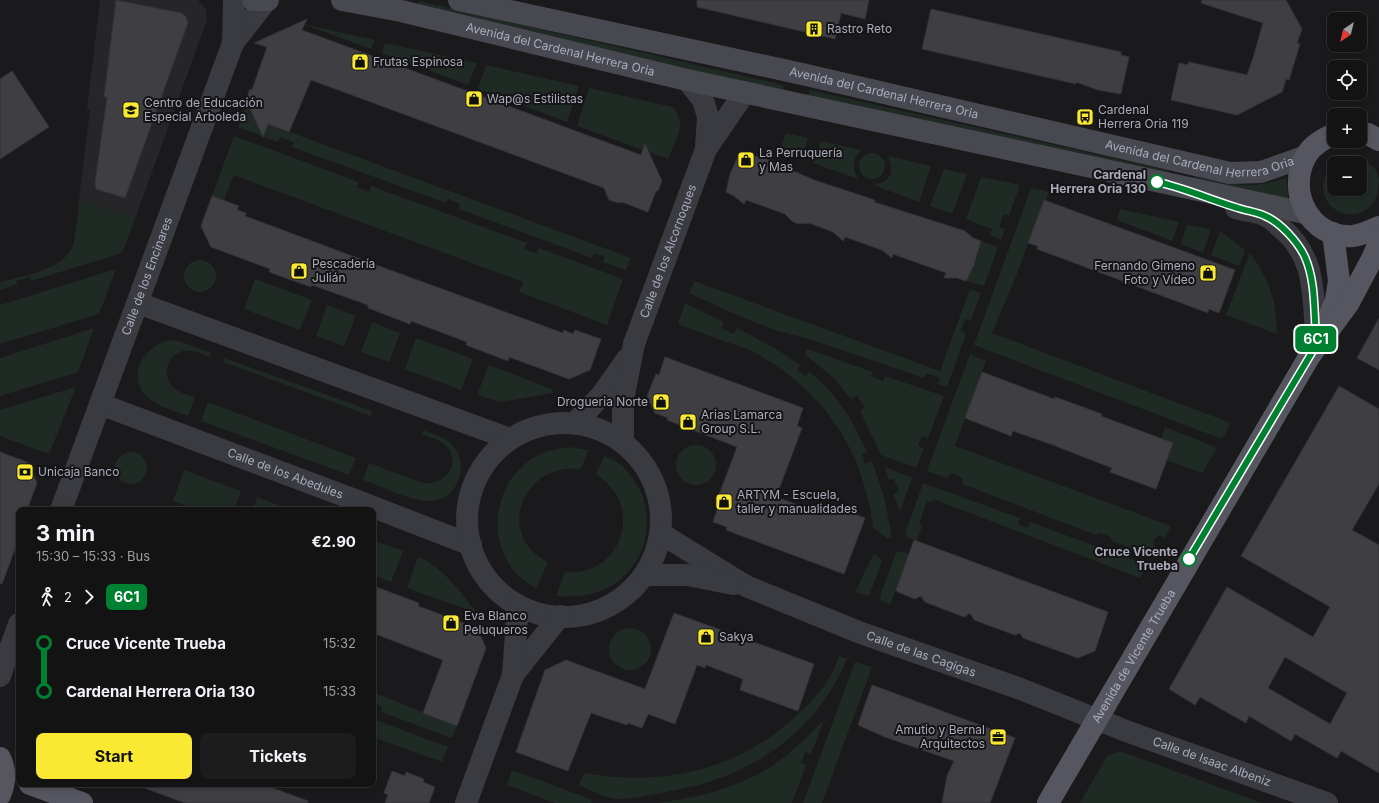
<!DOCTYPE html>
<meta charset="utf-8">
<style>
body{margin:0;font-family:Inter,sans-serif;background:#1d1c1d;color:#f1f3f6;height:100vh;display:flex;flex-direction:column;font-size:15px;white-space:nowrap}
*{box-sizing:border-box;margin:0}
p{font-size:13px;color:#9d9ea0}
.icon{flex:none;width:22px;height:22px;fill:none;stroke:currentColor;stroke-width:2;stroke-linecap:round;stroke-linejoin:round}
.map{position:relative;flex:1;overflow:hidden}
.sheet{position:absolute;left:16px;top:507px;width:360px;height:280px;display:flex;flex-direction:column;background:#141314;border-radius:8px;box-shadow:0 2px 6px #0003,0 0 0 1px #333234}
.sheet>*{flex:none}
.badge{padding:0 8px;border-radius:6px;font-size:14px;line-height:26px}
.needle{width:26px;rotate:215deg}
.fabs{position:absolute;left:1327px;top:12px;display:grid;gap:8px}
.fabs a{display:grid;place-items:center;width:40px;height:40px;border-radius:8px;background:#141314;box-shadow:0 2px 6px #0003,0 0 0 1px #333234;font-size:20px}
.map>.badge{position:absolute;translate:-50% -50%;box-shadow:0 0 0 2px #fff}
.legs{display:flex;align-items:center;gap:6px;height:44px;padding:0 20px;font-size:13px}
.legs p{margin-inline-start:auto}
.overview{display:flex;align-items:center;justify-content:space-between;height:68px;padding:0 20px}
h1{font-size:22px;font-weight:700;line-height:30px}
.cta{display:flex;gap:8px;margin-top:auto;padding:8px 20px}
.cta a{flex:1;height:46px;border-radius:8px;background:#fae932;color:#111;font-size:16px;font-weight:700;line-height:46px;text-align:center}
.cta a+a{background:#1d1c1d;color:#f1f3f6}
ul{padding:0 20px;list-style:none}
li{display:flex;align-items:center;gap:14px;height:48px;font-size:15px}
li i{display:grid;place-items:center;width:6px;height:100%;margin:0 5px;background:currentColor}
li i::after{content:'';width:10px;height:10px;margin:-5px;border:3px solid;border-radius:50%;background:#141314}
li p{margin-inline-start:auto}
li:first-child i{background:linear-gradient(#0000 50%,currentColor 0)}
li:last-child i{background:linear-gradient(currentColor 50%,#0000 0)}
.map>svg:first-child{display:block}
</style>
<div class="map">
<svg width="1379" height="803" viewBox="0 0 1379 803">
<rect width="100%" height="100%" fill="#1a191b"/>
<!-- built -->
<path fill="#262528" d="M100,0H198L206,10L207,20L135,219L79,199L90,110L87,109Z"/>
<!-- green -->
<g fill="#202a24">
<path d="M419,1L784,85L783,91L418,6Z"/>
<path d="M303,24L375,40L371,49Z"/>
<path d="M385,43L477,63L468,85L382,53Z"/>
<path d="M486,65L579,86L567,122L478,89Z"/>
<path d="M589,88L672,107C689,122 675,142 668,159L577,126Z"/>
<path d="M810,90L1170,171L1168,177L808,96Z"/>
<path d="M247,102L268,124L631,258L626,270L603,262L605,257L594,253L592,258L459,209L460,204L448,199L446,203L292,147L294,142L280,137L278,142L238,127Z"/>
<path d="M786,133L808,138L802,158L780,151Z"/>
<path d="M234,136L359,182L357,187L369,192L371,186L527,243L524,249L536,254L539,248L623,279L607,325L519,292L523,282L234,175L224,200L212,196Z"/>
<path d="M821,141L861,150C852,159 852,168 858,179L813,163Z"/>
<circle cx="872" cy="166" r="13"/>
<path d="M888,156L931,166L919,202L873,185C892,181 894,172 888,156Z"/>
<path d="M1352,157C1363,159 1378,165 1379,179C1379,234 1315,217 1324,181C1325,174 1328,168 1334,163V189H1360V163H1334L1341,159Z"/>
<path d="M944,169L967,174L952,214L930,206Z"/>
<path d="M981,177L1020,185L1009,216L1004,214L999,227L1005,229L1001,240L990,235L992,229L966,219Z"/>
<path d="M1195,177C1231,184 1250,190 1286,178L1289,203L1193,183Z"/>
<path d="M1031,188L1049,192L1046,200H1044L1015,279L992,333L1231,423L1222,439L974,345Z"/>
<path d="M79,199L135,219L122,253L31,281L29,277L16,281L17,284L0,290V282C22,276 60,271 72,248C76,240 78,210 79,199Z"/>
<path d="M1120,209L1179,222L1172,241L1117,220Z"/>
<path d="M1187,225L1211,229L1203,253L1181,244Z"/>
<path d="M1220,231L1245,250L1239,266L1211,255Z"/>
<path d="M981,241L998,247L984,286L966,281L977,259Z"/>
<path d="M1250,253C1270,282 1276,299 1277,334L1226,315Z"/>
<circle cx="200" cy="276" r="16"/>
<path d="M116,269L99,314L0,344V305Z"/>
<path d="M255,279L312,300L300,330L244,309Z"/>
<path d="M694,281L940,371L970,289L981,293L971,320L965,319L961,331L966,334L947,387L938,384L940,378L926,373L924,378L812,340L778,331L743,318L689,293Z"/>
<path d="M685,303L724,322L721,328L734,334L737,328L775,348L800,365L797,370L806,376L809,372C837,393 853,421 867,452L862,454L865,464L872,461L884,496L892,537L888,539L873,528C864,451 824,390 755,353C747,348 738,346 729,343C712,337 695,330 678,324Z"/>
<path d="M327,305L356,316L344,346L316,336Z"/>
<path d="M372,322L400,333L389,362L361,352Z"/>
<path d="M94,328L78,372L0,396V358Z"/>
<path d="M416,338L473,359L461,390L405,369Z"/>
<path d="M172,340L182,342L211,353L210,357C201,354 192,349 183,351C166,355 161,378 175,389C180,393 188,395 195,397L188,416C176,411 162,408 151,400C124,380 142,344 172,340Z"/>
<path d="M806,350H810L873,372L871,376L883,381L885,376L944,396L928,438L922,436L918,446L924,449L916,468L881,455L860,411L865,407L857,396L851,399L833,377L805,355Z"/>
<path d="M970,354L986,361L955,446L1171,526L1164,539L1159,535L1154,539L1153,545L1158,548L1153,556L1112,541L1111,537L1100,533L1096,535L962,484L963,478L951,473L947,478L927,471Z"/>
<path d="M224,358L372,411L371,416L223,362Z"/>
<path d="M489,365L552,389L553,393L500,402L477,395Z"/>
<path d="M76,387L49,454L0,436V410Z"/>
<path d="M208,402L356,458L349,475L201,421Z"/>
<path d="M1165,427L1217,448L1202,473L1166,460V455L1169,456L1173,443L1161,439Z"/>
<path d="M423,430C434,434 448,438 455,448C470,470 455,503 427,501C408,500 381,486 363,480L369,463L423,483C445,486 464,462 445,445C439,439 429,437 422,434Z"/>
<circle cx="696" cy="465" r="20"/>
<path d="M568,447L589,450L581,469C524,461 493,534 548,562L536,589C528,583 517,576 511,567C485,529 498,477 538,455C547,450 558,449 568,447Z"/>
<circle cx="131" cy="468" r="16"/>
<path d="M604,456C618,460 629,471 636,483C656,514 648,560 617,582C600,595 577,598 556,596L565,572C622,578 646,504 596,475Z"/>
<path d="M885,467L912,478L900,511L893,495L899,491L894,479L889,480Z"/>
<path d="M184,470L241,491L234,510H197L173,501Z"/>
<path d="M923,483L1020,518L1018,524L1028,528L1030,522L1147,565L1140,578L933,499L932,502L927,501L919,524L922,526L917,541L909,538L905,534Z"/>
<path d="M257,497L286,508L285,510H253Z"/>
<path d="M373,540L403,551L391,582L373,575Z"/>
<path d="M901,551L909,554L890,605L880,600L881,593L896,553Z"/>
<path d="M874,553L882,561L869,596L855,592Z"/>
<path d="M418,557C444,567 460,592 477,613L407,588Z"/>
<circle cx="630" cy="649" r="21"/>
<path d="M839,656L847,659C815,735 750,777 671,791C655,794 632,800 616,799C605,798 590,790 579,785L584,773C662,786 733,772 793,719C815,699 830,683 839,656Z"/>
<path d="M855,662L872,667L822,803H803Z"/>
<path d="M373,692L457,726L452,738L381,712L382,707L373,703Z"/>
<path d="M373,719L448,747L442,762L373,737Z"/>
<path d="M824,720L811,754L805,752L801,763L806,765L792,803H657C702,797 750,785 786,756C799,745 811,732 824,720Z"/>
<path d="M1123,751V752L1262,803H1080L1107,756L1117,752Z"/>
<path d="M512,770L593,800L591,803H555L507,785Z"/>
</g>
<!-- building -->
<g fill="#3f3e43" stroke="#343337" fill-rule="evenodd">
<path d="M116,0L181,13L186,17L188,23L125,198L96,189L95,183L107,97H104Z"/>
<path d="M697,0H869L865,19L841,13L835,39L697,7Z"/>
<path d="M1202,0H1286L1302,29L1297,43L1300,44L1289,80L1286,79L1282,92L1237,115L1171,100L1179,63L1188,65L1189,62L1247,75L1253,58L1263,23L1201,3Z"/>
<path d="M931,9L1121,52V55L1129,57L1121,94L1098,90L1076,82V84L922,49Z"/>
<path d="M307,19L302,30L641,155L645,144L662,181L658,191H656L648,212L622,202L619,203L609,200L604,188L311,80L289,132L268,124L263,137L246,100L250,89L252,90L267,47L254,43Z"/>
<path d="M12,71L49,127L0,159V79Z"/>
<path d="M740,152L750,156L762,157L814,180L875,200L874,202L965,231L973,238L981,241L974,265L966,281L957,278H944L946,273L893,254L892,258L882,250L845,237L843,241L833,232L809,223L798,224L792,221L785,214L746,200L744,204L734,196L726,192L730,174Z"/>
<path d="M212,196L239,206L237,210L246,213L245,216L379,266L563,333L564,330L573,334L575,330L601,339L590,370L569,379L509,357L508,361L466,345L467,342L411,321L410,324L368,308V305L312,285L311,287L269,272L270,269L211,247L201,226Z"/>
<path d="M1044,200L1235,270L1219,313L1209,309L1208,313L1037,249L1038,246L1028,243Z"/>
<path d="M1379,318V370L1357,358Z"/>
<path d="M665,357L803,408L797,426L802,428L776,497L823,514L826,504L865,518L844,574L726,530L727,527L713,522L719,504L716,503L737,447L667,420L668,418L655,413L647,396L656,374L659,375Z"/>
<path d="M982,372L1054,399L1055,397L1102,414L1101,416L1173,443L1156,489L1110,472L1112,468L1053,445L1013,431L1011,436L965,418Z"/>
<path d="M1339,386L1379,409V484L1352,530L1379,545V773L1341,751L1337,758L1295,734L1291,741L1249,716L1246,723L1200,697L1195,705L1169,689L1227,587L1313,637L1330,607L1241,556ZM1285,657L1347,693L1330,724L1268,688Z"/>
<path d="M0,452L27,462L37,483L27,510H19V538L2,584H0Z"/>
<path d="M914,540L1108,612L1095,651L1078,658L1023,638L1020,633L1015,635L974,620L970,613L964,617L925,602L921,596L915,599L898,592L896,590Z"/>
<path d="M376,587L419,603L418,606L477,628L486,648L457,726L423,713L443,660L373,633V600Z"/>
<path d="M674,613L814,664L798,711L740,690L743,679L706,665L705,668L697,665L675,724L648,714L642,728L628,723L627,725L591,713L568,771L516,752L545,670L566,660L645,689Z"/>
<path d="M872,685L1015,738L990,803H942L947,776L954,761L885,737L858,725Z"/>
<path d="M392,771L405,776L406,772L424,779L423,782L435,787L429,803H385L388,795L384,793Z"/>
<path d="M139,784H262L308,801V803H185L139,786Z"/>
</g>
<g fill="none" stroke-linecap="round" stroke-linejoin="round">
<!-- street -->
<g stroke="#3a3a41" stroke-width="22">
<path d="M233,43L266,1"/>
<path d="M687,80L703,100L708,117L706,147"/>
<path d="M1236,208C1245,211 1257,211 1266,216C1271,218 1276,223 1280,227C1319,258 1312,300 1317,344"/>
<path d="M138,303L510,439"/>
<path id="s1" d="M100,404L350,498L471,545"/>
<path d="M575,423L601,396L627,359"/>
<circle cx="564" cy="520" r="97"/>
<path id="s2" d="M623,443V400L634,344L706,149L745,92"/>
<path id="s3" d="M61,510L233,43L234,0"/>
<path id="s4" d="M660,533L746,586L861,633L1018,688L1126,731L1327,803"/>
<path d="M644,575H688L733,584"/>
<path d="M513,675L560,616"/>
<path d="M0,676L19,624"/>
<path d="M466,803L513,675L518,605"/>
</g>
<!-- secondary -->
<g stroke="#484851" stroke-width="22">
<path d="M253,0H268"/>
<path id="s5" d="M342,0L401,11L687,80L1305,213"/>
<path id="s6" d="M459,0L802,74L1230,173L1261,172L1306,156"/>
</g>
<!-- primary -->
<g stroke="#565660" stroke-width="22">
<path d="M1360,133L1368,134L1379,140"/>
<path d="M1334,134C1323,139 1312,145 1306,156C1286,192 1310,239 1353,236C1362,235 1370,231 1379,227"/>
<path d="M1328,319L1336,300L1339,281L1333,233"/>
<path d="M0,758C6,770 5,783 0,795"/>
<path d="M30,784L82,803"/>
<path id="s7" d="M1048,803L1309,357L1348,304L1372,259L1378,245L1379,236"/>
</g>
</g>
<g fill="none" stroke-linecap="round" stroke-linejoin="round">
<!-- line-1 casing -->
<g stroke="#fff" stroke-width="9">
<path id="line-1" d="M1157,182C1185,188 1211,200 1238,208C1247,211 1257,212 1265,216C1280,222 1298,242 1305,257C1317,285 1313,315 1317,344L1189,559"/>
</g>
<!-- line-1 -->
<use href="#line-1" stroke="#008131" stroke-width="6"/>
</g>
<!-- icons -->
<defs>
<g id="building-square" transform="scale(0.9)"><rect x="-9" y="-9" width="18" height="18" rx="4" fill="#fae932" stroke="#151416"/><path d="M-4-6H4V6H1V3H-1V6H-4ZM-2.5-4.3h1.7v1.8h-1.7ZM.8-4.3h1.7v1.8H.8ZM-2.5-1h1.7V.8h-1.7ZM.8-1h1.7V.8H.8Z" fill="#111"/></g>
<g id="shop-square" transform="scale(0.9)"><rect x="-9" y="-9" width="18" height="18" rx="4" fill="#fae932" stroke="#151416"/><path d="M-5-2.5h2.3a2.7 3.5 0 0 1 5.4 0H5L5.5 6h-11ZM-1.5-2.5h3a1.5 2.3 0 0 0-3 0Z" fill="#111"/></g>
<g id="school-square" transform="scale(0.9)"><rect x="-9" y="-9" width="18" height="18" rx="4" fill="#fae932" stroke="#151416"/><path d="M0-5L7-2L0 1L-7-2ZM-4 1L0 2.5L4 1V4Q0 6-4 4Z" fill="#111"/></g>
<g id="bus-square" transform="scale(0.9)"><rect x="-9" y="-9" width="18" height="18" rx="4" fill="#fae932" stroke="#151416"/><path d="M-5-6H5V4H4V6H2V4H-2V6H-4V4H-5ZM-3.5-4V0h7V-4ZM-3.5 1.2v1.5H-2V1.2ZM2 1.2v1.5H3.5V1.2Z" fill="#111"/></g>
<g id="bank-square" transform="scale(0.9)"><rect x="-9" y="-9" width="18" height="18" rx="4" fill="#fae932" stroke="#151416"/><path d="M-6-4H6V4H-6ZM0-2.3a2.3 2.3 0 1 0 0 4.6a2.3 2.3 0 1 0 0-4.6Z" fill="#111"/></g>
<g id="office-square" transform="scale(0.9)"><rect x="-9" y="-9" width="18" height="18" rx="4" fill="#fae932" stroke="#151416"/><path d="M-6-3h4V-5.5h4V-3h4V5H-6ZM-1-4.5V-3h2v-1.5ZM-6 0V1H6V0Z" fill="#111"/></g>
</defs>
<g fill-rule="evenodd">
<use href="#building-square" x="814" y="29"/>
<use href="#shop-square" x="360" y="62"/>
<use href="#shop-square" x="474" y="99"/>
<use href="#school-square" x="131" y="110"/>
<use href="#bus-square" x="1085" y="117"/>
<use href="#shop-square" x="746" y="160"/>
<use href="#shop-square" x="299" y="271"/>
<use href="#shop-square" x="1208" y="273"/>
<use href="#shop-square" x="661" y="402"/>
<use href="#shop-square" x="688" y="422"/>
<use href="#bank-square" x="25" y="472"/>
<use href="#shop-square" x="724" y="502"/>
<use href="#shop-square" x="451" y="623"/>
<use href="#shop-square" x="706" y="637"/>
<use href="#office-square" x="998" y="737"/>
</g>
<!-- markers -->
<g fill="#fff" stroke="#008131" stroke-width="2">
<circle cx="1157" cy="182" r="7"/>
<circle cx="1189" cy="559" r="7"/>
</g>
<g text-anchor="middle" stroke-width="4" stroke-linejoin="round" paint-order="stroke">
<!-- poi labels -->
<g font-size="12" fill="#abacbb" stroke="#151416" text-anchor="start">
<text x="827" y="33">Rastro Reto</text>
<text x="373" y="66">Frutas Espinosa</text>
<text x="487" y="103">Wap@s Estilistas</text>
<text x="144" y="107">Centro de Educación<tspan x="144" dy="14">Especial Arboleda</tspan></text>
<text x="1098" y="114">Cardenal<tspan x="1098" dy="14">Herrera Oria 119</tspan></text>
<text x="759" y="157">La Perruquería<tspan x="759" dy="14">y Mas</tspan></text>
<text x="312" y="268">Pescadería<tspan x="312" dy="14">Julián</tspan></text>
<text x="1195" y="270" text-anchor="end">Fernando Gimeno<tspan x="1195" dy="14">Foto y Vídeo</tspan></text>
<text x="648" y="406" text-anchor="end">Drogueria Norte</text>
<text x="701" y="419">Arias Lamarca<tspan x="701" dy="14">Group S.L.</tspan></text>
<text x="38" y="476">Unicaja Banco</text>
<text x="737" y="499">ARTYM - Escuela,<tspan x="737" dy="14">taller y manualidades</tspan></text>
<text x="464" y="620">Eva Blanco<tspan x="464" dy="14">Peluqueros</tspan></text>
<text x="719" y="641">Sakya</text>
<text x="985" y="734" text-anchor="end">Amutio y Bernal<tspan x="985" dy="14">Arquitectos</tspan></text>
</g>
<!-- street labels -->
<g font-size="12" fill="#abacbb" stroke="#151416">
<text dy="4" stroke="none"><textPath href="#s5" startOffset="224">Avenida del Cardenal Herrera Oria</textPath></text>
<text dy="4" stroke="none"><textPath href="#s6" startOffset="435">Avenida del Cardenal Herrera Oria</textPath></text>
<text dy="4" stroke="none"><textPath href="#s6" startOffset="759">Avenida del Cardenal Herrera Oria</textPath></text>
<text dy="4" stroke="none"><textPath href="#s2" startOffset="199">Calle de los Alcornoques</textPath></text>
<text dy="4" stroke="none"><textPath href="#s3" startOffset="249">Calle de los Encinares</textPath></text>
<text dy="4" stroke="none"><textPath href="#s1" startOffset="198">Calle de los Abedules</textPath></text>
<text dy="4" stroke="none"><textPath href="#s4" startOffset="289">Calle de las Cagigas</textPath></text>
<text dy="4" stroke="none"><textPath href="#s7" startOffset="170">Avenida de Vicente Trueba</textPath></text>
<text dy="4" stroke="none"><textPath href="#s4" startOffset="599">Calle de Isaac Albeniz</textPath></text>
</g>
<!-- stop labels -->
<g font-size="12" font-weight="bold" fill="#abacbb" stroke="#151416" text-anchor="end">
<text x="1146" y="179">Cardenal<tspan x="1146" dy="14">Herrera Oria 130</tspan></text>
<text x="1178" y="556">Cruce Vicente<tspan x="1178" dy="14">Trueba</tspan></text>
</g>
</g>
</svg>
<div class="fabs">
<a><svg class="needle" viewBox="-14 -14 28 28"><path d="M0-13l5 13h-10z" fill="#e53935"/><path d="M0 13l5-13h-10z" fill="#9d9ea0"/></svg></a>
<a><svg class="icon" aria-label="locate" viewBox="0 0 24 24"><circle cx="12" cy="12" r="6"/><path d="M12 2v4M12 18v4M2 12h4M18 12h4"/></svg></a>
<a>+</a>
<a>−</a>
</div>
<b class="badge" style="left:1316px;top:339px;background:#008131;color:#fff">6C1</b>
<section class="sheet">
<div class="overview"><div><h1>3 min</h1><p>15:30 – 15:33 · Bus</p></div><b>€2.90</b></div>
<div class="legs"><svg class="icon" aria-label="walk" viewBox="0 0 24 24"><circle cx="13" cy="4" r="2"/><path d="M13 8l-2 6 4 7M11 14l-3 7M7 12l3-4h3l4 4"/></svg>2<svg class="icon" aria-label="forward" viewBox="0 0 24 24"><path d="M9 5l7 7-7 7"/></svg><b class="badge" style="background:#008131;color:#fff">6C1</b></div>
<ul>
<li><i style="color:#008131"></i><b>Cruce Vicente Trueba</b><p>15:32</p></li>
<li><i style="color:#008131"></i><b>Cardenal Herrera Oria 130</b><p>15:33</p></li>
</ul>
<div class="cta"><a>Start</a><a>Tickets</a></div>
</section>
</div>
